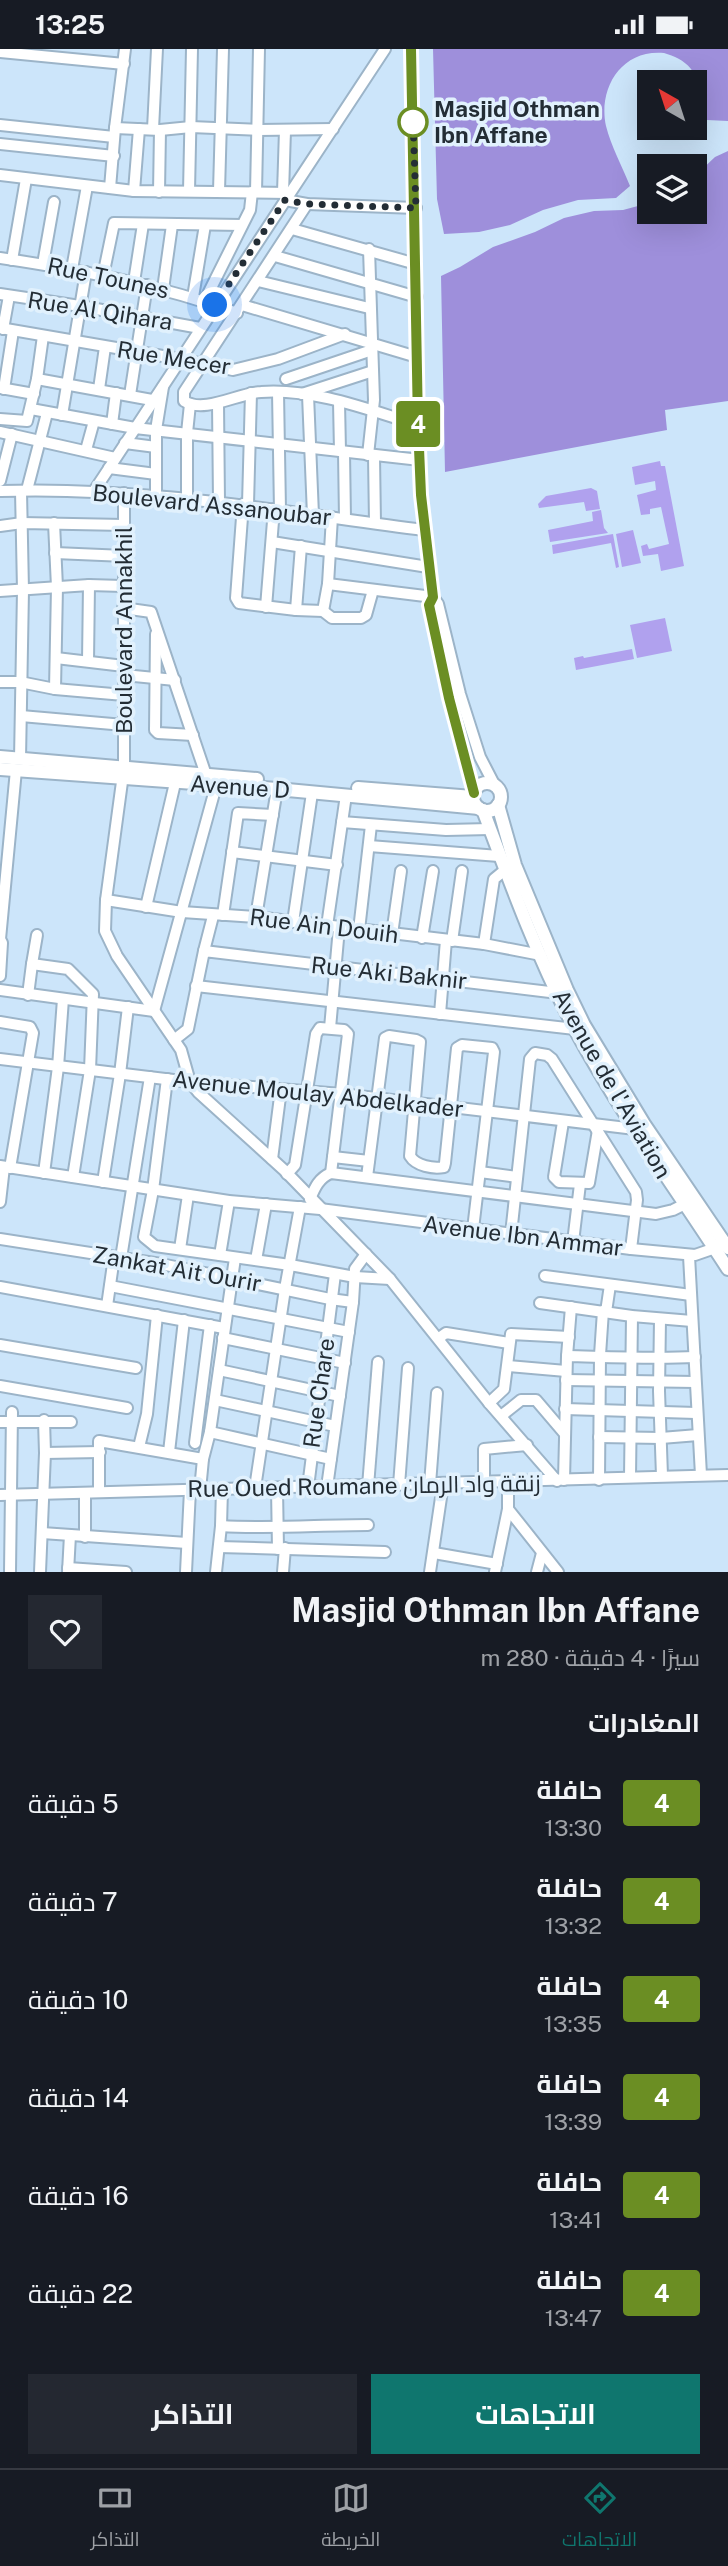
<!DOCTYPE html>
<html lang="ar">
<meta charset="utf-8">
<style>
body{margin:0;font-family:"Public Sans",Cairo,sans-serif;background:#242831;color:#f1f3f6;direction:rtl;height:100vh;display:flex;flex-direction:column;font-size:26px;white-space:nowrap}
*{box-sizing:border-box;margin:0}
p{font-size:23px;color:#9ea1a6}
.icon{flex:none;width:38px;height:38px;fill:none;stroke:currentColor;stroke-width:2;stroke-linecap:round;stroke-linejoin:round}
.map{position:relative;height:1523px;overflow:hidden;direction:ltr}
.drawer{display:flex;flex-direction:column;background:#171b24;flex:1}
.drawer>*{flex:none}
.badge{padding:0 14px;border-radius:5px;font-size:24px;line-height:46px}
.needle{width:46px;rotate:321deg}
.fabs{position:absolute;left:637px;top:21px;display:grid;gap:14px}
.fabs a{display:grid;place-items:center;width:70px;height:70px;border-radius:0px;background:#171b24;box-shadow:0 7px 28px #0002;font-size:35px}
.you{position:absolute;width:35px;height:35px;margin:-18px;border:5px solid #fff;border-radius:50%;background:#1a73e8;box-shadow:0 0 0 10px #1a73e833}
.map>.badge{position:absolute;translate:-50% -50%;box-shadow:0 0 0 4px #fff}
h2{padding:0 28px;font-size:26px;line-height:63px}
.round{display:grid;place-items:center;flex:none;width:74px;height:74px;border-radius:0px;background:#242831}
.summary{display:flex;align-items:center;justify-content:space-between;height:119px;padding:0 28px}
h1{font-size:33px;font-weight:700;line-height:52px}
.button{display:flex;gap:14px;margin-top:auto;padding:14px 28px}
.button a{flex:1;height:80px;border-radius:0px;background:#0f766e;color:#fff;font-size:28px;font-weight:700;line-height:80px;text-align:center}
.button a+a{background:#242831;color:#f1f3f6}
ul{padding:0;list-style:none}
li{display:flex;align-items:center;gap:21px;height:98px;padding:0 28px}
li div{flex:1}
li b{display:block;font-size:26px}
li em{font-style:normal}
li .badge{min-width:77px;font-weight:700;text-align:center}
.status{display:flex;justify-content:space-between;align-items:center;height:49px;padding:0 35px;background:#171b24;direction:ltr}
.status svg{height:19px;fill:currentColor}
.tabs{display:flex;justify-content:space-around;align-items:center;height:98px;border-top:2px solid #363941;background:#171b24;font-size:19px;color:#9ea1a6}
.tabs a{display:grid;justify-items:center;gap:4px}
.tabs .current{color:#0f766e}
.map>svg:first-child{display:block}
</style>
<div class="status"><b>13:25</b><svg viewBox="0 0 49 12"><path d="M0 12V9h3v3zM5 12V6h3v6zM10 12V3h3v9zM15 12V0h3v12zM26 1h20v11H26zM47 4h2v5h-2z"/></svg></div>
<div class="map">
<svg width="728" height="1523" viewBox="0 0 728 1523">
<rect width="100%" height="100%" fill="#cce5fa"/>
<!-- green -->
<g fill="#b0a1ee">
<path d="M660,412L661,417H665L684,517L661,522L658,505L643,507L641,497L647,495L649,500L669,495L661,458L650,460V465L641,466L637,446L656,441L655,432L635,436L632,418Z"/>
<path d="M591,439L597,442L600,460L586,462L584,453L539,459L538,455L546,447Z"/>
<path d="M601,461L604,479L608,484L550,493L548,481L593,472L592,463Z"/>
<path d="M633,481L641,514L622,518L616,485Z"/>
<path d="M613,485L619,518L616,519L611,494L553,505L552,496Z"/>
<path d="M665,569L672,602L637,609L630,576Z"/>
<path d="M632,600L634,610L576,621L574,609L583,607L584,609Z"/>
</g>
<!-- forest -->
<g fill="#9e8fdb">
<path d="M433,0H728V72L707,71C703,58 698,30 691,20C684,11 674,7 664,4C620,0 598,41 606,77C611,97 622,117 630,137L616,149L578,151L543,161L510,176L479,183L444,185L437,150Z"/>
<path d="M728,102V352L665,361L667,381L445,423L441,227L460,218L493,198L535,183L564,169L594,162L623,161L649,154V163H695V127L715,108Z"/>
</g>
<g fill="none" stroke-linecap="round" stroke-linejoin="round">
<!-- minor casing -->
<g stroke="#9cb4c8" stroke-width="14">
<g id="minor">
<path d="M411,0L418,376L421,446L433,548L429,557L449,649L474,744"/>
<path d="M0,3L124,15"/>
<path d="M0,76L114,88"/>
<path d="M115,79L160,81L191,78L259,81L333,80"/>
<path d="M153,80L157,0"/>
<path d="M0,95L114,107"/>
<path d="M0,126L134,142L289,144"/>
<path d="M110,139L115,79L125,0"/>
<path d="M134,142L139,80"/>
<path d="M189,142L192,0"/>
<path d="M219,142L223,0"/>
<path d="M159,143L160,81"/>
<path d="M256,143L259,0"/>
<path d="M283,144L285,81"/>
<path d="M285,151L307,155L416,159"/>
<path d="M307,155L184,343V352C204,365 239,344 261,343C314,339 369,361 418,376"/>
<path d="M292,180L416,215"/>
<path d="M275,207L417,248"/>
<path d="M0,209C81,221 160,236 237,264"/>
<path d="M12,211L26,130"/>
<path d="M43,215L54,153"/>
<path d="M72,220L87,137"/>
<path d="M103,227L114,174L242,176"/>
<path d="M258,232L369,259"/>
<path d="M134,233L143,175"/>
<path d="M163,240L172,176"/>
<path d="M0,245L80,257L200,279"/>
<path d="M193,248L205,176"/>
<path d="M205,251L250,161L252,143"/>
<path d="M242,256L417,308"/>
<path d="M0,279L180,310L233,321L278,310L345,285"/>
<path d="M3,280L9,247"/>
<path d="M37,330L152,351"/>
<path d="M286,330L372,301"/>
<path d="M0,339L34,345"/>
<path d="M4,340L13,282"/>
<path d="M99,340L105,298"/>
<path d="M278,343L280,461"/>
<path d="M302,345L373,322"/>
<path d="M130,346L147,236"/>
<path d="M308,346L313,466"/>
<path d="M339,353L340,402"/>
<path d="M218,354L219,453"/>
<path d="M31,360L135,379L420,411"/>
<path d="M62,366L86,223"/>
<path d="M0,370L27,372L37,330L43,287"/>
<path d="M112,375L116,344"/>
<path d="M0,383L115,409"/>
<path d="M125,394L156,398"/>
<path d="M86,401L94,372"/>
<path d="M344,403L345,470"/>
<path d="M368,406L374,351L369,200"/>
<path d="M374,407L375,474"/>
<path d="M109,419L156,425"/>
<path d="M0,432L12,385"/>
<path d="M27,441L47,364"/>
<path d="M0,442C143,437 283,463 424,481"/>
<path d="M94,442L385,0"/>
<path d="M124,444V718L106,851L105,882L117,907L181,1001L190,1033L198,1043L284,1121L390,1230L489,1354L557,1432"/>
<path d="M156,447V381L163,338"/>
<path d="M187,450V384L190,355"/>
<path d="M243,455L236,549L239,554L296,561L323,562L332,569H361L366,566L373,541"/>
<path d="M248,455L251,344"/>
<path d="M54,474L57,538L55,640"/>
<path d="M0,477L22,474L124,476"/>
<path d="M272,493L428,518"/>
<path d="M55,504L125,507"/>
<path d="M328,535L433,548"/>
<path d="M0,542L89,536L123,537"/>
<path d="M433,548L438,555L460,645L480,708L495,737"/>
<path d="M266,558L274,460"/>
<path d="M123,559L151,563L206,726"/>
<path d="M296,561L301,497"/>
<path d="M323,562L328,535L332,468"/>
<path d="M156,585L155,681L158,684L193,686"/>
<path d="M56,609L124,617"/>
<path d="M88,612L89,536"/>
<path d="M124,626L175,631"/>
<path d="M0,633H20L55,640L124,646"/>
<path d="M21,667L124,676"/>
<path d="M20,710L23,541L21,442"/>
<path d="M342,773L446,781L490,780"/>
<path d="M369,797L499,807"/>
<path d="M232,803L337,816"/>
<path d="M106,851L182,863L256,868L484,895L541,906"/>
<path d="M146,858L175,734"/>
<path d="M223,866L238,764L273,766"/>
<path d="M256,868L277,740"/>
<path d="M293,873L312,744"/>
<path d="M327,877L346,746"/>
<path d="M359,881L371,776"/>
<path d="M392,885L401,822"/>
<path d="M422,889L433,822"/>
<path d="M452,892L462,822"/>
<path d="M484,895L494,830L505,821"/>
<path d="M204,902L213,867"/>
<path d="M32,915L37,886"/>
<path d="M0,927L2,894L0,890L16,721"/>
<path d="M196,937L575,980"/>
<path d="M0,941L154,962L216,737"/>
<path d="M28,946L32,915L68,920L93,945L90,1021L73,1128"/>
<path d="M440,965L446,891"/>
<path d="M0,973L30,978L33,984L10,1119"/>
<path d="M330,979L339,879"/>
<path d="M174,991L188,980L204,902L558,944"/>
<path d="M0,1010L190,1033L342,1045L635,1080"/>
<path d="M167,1030L153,1141L144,1188L155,1197L290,1216L355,1228L390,1230"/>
<path d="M563,1073L554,1128L559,1133L589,1134L598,1081"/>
<path d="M333,1108L369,1112"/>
<path d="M272,1110L281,1040"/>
<path d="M0,1117L229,1152L320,1160L631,1200L695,1206L721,1197"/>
<path d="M480,1123L517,1128"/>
<path d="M44,1124L58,1018L63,950"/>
<path d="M287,1125L295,1116L296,1110L316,985L320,979L344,981L348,985L331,1124"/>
<path d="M367,1128L385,989L389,987L416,991L420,993L410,1107C416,1117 433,1120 444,1118L445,1114L457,999L462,996L492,999L494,1003L473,1180"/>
<path d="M103,1133L120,1025L128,958"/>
<path d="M310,1150C315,1138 319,1129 331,1124L656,1165L673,1161L691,1152"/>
<path d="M0,1153L4,1118"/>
<path d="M511,1185L530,1010L535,1004L547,1006L552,1010L636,1143L637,1151L631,1200"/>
<path d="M0,1190L161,1215L330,1250L353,1253"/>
<path d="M573,1193L580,1135"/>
<path d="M180,1200L188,1146"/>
<path d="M220,1206L229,1152"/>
<path d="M689,1207L701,1426"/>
<path d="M121,1209L150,1028"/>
<path d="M256,1211L266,1155"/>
<path d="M545,1227L691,1246"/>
<path d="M110,1237L349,1283"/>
<path d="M0,1238L224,1279"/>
<path d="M540,1254L632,1267L692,1272"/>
<path d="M107,1257L114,1208"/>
<path d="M606,1263L610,1236"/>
<path d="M660,1270L659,1342L662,1427"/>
<path d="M223,1289L345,1314"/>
<path d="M439,1289L446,1284L509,1294"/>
<path d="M0,1296L136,1319"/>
<path d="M567,1307L571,1258"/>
<path d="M508,1317L566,1322"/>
<path d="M219,1321L340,1347"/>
<path d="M566,1331L695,1333"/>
<path d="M0,1337L127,1359"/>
<path d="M215,1351L335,1377"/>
<path d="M489,1354L504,1340L511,1285L569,1288"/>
<path d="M565,1360L696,1364"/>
<path d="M501,1367L521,1351H536L565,1385"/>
<path d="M0,1373H71"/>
<path d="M210,1383L331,1410"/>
<path d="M599,1388L661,1389L698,1386"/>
<path d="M195,1394L210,1276"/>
<path d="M139,1398L147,1365L157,1266"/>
<path d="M169,1403L184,1271"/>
<path d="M45,1404L100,1403"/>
<path d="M630,1428L632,1267"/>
<path d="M564,1431L567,1307C610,1308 652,1310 695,1308"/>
<path d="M599,1431L600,1306L603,1262"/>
<path d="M508,1433V1460L558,1523"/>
<path d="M484,1434V1400L527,1396"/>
<path d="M430,1435L437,1344"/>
<path d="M399,1436L408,1319"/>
<path d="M368,1437L378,1313"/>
<path d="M308,1438L335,1225"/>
<path d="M327,1438L353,1253L355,1220L366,1205"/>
<path d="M255,1439L285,1240L300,1158"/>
<path d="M277,1439L278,1500"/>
<path d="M200,1441L203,1410L210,1383L235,1209"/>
<path d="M99,1443V1392L203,1410"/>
<path d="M85,1444V1488"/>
<path d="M0,1446L728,1426"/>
<path d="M221,1477C270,1480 319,1476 368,1476"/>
<path d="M42,1484L187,1494"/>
<path d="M219,1498L385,1503"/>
<path d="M434,1504L497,1515"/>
<path d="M68,1519L126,1523"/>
<path d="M10,1523L12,1363"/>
<path d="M40,1523L45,1404L44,1371"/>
<path d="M68,1523L70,1486"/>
<path d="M186,1523L190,1441"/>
<path d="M216,1523L221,1477L222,1440"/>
<path d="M283,1523L285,1499"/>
<path d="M430,1523L443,1435"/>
<path d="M495,1523L508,1460"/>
<path d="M537,1523L542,1504"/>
</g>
</g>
<!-- major casing -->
<g stroke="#9cb4c8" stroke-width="16">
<g id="major">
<path d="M0,708L257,730"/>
<path d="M0,720L277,740L479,759"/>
<circle cx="487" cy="748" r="14"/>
<path d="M358,739L473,748"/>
<path d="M498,756L515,816L567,941L584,976L644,1075L728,1199"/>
<path d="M483,761C511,836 539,912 576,982C621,1065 677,1141 728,1220"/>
</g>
</g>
<!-- minor -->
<use href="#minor" stroke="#fff" stroke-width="10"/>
<!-- major -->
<use href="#major" stroke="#fff" stroke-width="12"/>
</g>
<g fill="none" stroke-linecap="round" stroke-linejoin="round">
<!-- line casing -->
<g stroke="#fff" stroke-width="16">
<path id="line" d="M411,0L418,376L421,446L433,548L429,556L449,649L474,744"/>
</g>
<!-- line -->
<use href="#line" stroke="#6b8e23" stroke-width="10"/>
<!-- walk -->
<path stroke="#232d35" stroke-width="7" stroke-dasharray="0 12.6" d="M215,256L285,151L307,155L416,159L413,70V73"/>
</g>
<!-- markers -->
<circle fill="#fff" stroke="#6b8e23" stroke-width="3.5" cx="413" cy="73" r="14"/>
<g text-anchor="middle" stroke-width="7" stroke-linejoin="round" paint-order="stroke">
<!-- stop labels -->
<g font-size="23" font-weight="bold" fill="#232d35" stroke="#e1f1fd" text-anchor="start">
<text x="434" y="68">Masjid Othman<tspan x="434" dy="26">Ibn Affane</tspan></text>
</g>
<!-- street labels -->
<g font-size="23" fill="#232d35" stroke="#e1f1fd">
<text transform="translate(108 229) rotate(12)" y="8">Rue Tounes</text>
<text transform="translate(100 262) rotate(9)" y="8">Rue Al Qihara</text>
<text transform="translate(174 309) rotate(9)" y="8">Rue Mecer</text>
<text transform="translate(212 456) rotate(6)" y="8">Boulevard Assanoubar</text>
<text transform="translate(124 581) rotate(-90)" y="8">Boulevard Annakhil</text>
<text transform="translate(240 738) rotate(4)" y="8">Avenue D</text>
<text transform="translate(324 877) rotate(7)" y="8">Rue Ain Douih</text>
<text transform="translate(389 924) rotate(6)" y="8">Rue Aki Baknir</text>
<text transform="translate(612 1035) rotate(60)" y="8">Avenue de l'Aviation</text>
<text transform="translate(318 1045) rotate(6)" y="8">Avenue Moulay Abdelkader</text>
<text transform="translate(523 1187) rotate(7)" y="8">Avenue Ibn Ammar</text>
<text transform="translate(177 1220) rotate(10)" y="8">Zankat Ait Ourir</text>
<text transform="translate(319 1344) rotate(-82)" y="8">Rue Chare</text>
<text transform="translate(364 1437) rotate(-1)" y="8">Rue Oued Roumane زنقة واد الرمان</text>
</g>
</g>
</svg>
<div class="fabs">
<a><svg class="needle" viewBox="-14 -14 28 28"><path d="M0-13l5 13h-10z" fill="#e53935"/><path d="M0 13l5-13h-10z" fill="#9ea1a6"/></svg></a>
<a><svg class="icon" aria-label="layers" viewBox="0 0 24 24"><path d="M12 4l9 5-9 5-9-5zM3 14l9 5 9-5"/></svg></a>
</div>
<div class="you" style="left:215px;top:256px"></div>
<b class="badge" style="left:418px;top:375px;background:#6b8e23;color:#fff">4</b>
</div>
<section class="drawer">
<div class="summary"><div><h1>Masjid Othman Ibn Affane</h1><p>سيرًا · 4 دقيقة · 280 m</p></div><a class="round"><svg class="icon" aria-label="heart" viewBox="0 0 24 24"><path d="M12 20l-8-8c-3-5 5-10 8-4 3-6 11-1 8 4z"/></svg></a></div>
<h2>المغادرات</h2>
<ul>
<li><span class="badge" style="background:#6b8e23;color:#fff">4</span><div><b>حافلة</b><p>13:30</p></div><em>5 دقيقة</em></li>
<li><span class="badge" style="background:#6b8e23;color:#fff">4</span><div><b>حافلة</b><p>13:32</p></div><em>7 دقيقة</em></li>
<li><span class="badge" style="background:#6b8e23;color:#fff">4</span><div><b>حافلة</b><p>13:35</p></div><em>10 دقيقة</em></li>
<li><span class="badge" style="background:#6b8e23;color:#fff">4</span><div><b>حافلة</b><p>13:39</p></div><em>14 دقيقة</em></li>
<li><span class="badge" style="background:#6b8e23;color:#fff">4</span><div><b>حافلة</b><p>13:41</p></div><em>16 دقيقة</em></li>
<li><span class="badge" style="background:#6b8e23;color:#fff">4</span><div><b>حافلة</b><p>13:47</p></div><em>22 دقيقة</em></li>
</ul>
<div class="button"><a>الاتجاهات</a><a>التذاكر</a></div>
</section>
<nav class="tabs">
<a class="current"><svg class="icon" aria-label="directions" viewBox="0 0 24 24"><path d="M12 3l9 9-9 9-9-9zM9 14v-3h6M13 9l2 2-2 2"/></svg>الاتجاهات</a>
<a><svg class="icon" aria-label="map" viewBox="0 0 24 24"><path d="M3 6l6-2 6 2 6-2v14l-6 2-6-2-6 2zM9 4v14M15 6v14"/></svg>الخريطة</a>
<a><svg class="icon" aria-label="tickets" viewBox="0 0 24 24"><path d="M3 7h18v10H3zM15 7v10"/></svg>التذاكر</a>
</nav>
